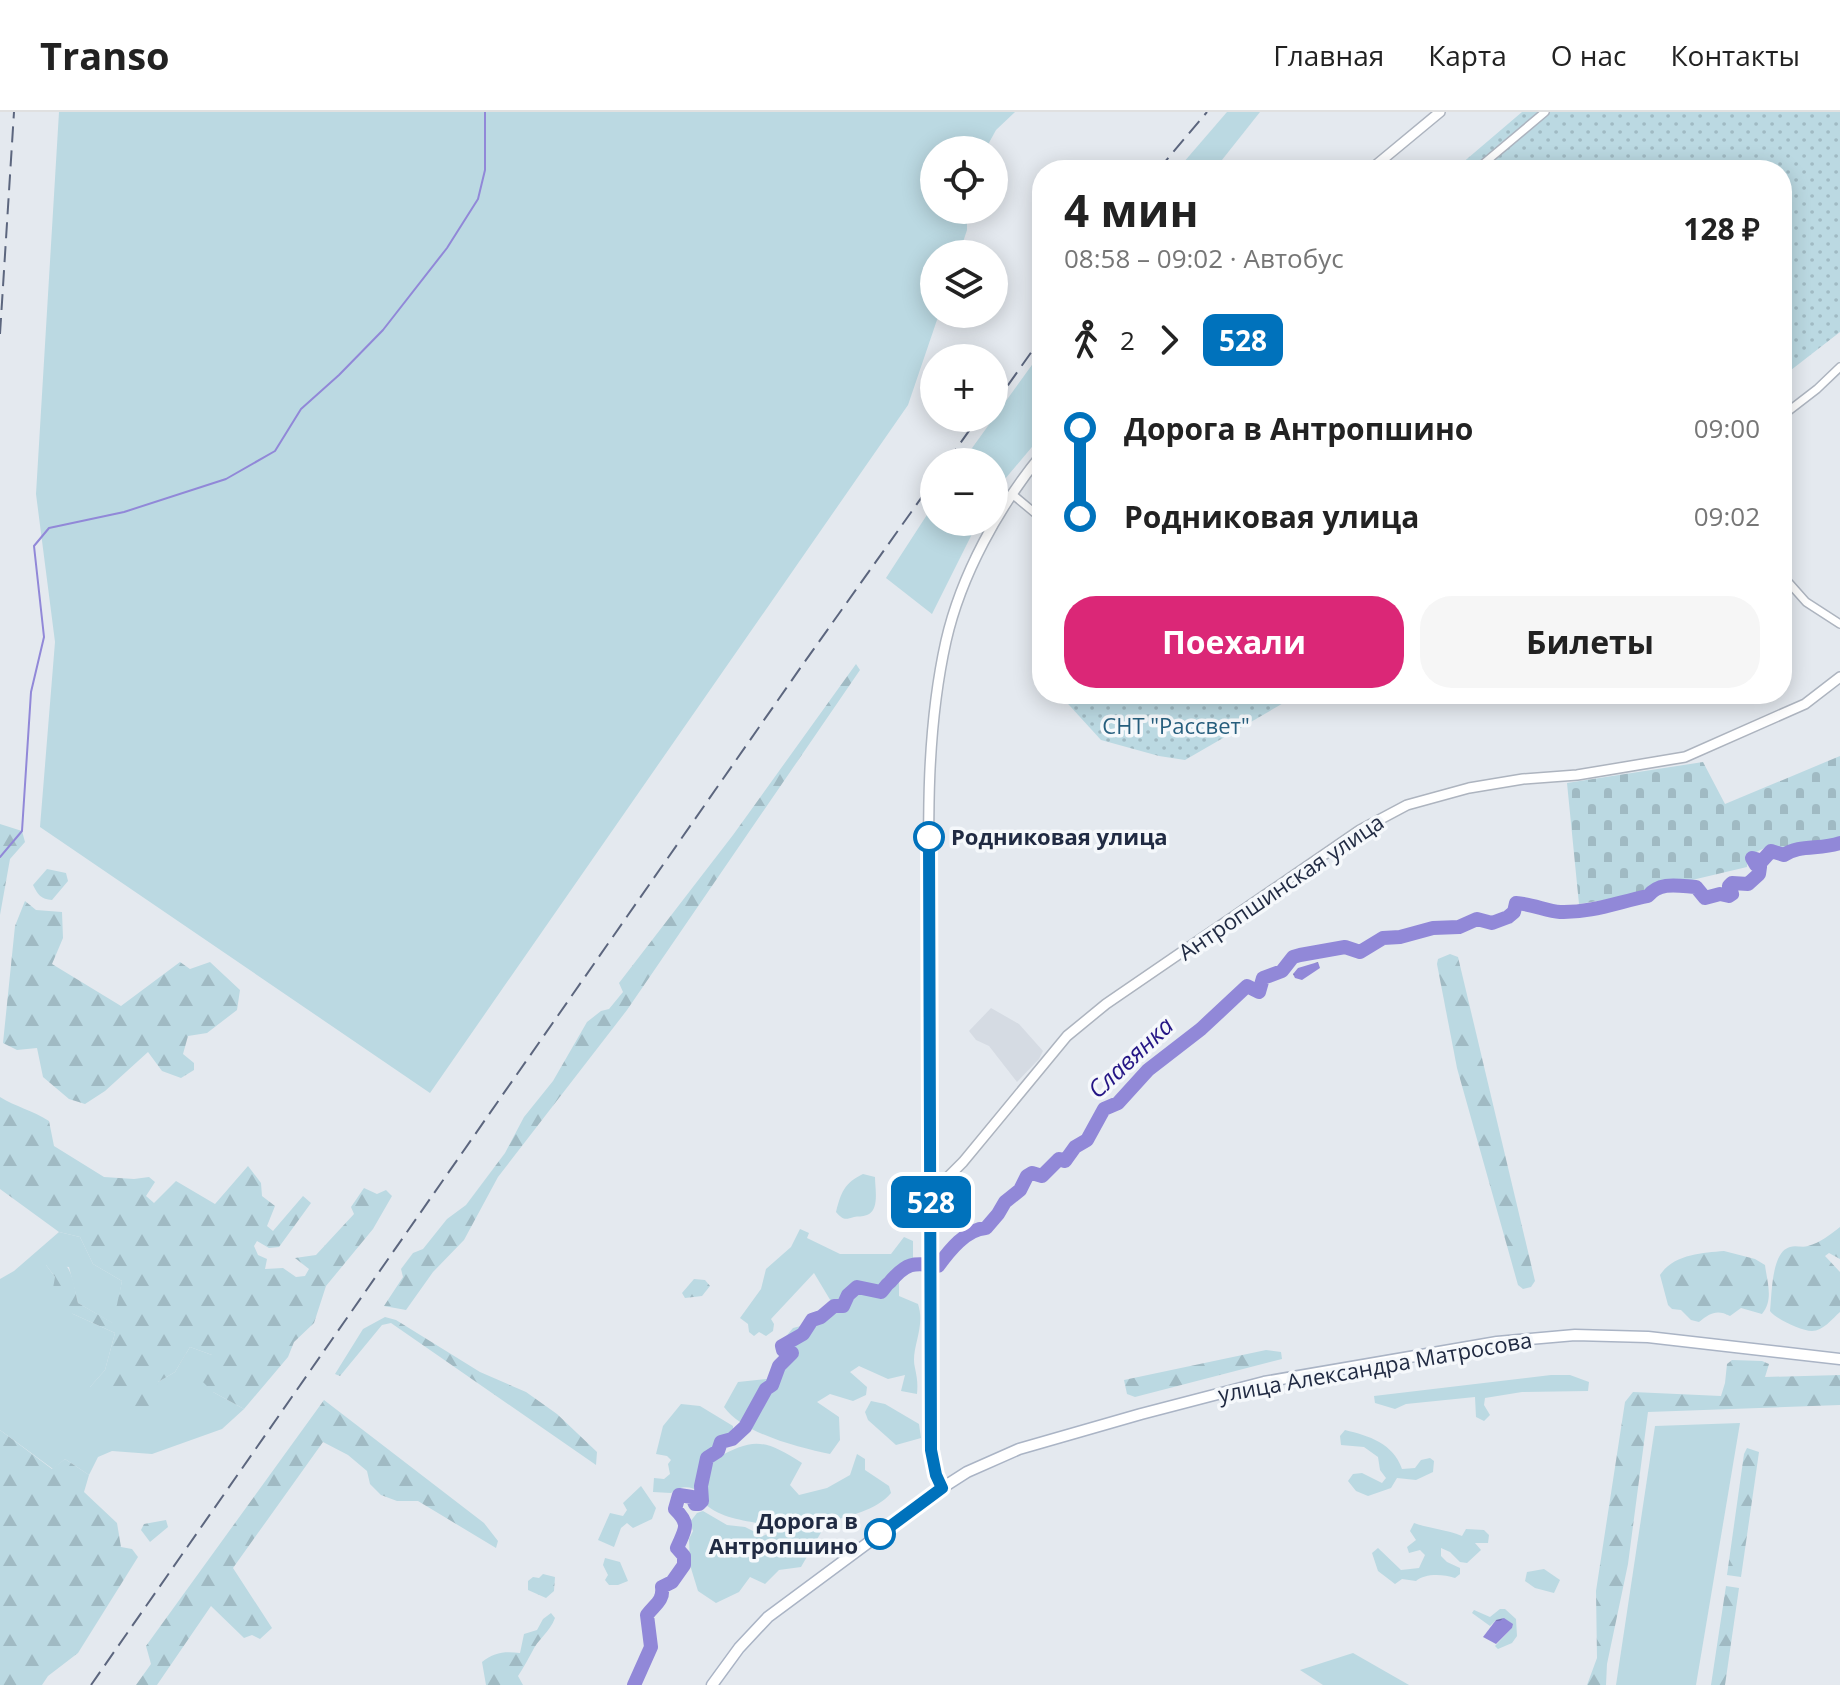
<!DOCTYPE html>
<html lang="ru">
<meta charset="utf-8">
<style>
body{margin:0;font-family:"Open Sans",sans-serif;background:#f6f6f6;color:#222;height:100vh;display:flex;flex-direction:column;font-size:30px;white-space:nowrap}
*{box-sizing:border-box;margin:0}
p{font-size:26px;color:#767676}
.icon{flex:none;width:44px;height:44px;fill:none;stroke:currentColor;stroke-width:2;stroke-linecap:round;stroke-linejoin:round}
.map{position:relative;flex:1;overflow:hidden}
.drawer{position:absolute;left:1032px;top:48px;width:760px;height:544px;display:flex;flex-direction:column;background:#fff;border-radius:32px;box-shadow:0 4px 20px #0003}
.drawer>*{flex:none}
.badge{padding:0 16px;border-radius:12px;font-size:28px;line-height:52px}
.buttons{position:absolute;left:920px;top:24px;display:grid;gap:16px}
.buttons a{display:grid;place-items:center;width:88px;height:88px;border-radius:50%;background:#fff;box-shadow:0 4px 20px #0003;font-size:40px}
.map>.badge{position:absolute;translate:-50% -50%;box-shadow:0 0 0 4px #fff}
.legs{display:flex;align-items:center;gap:12px;height:88px;padding:0 32px;font-size:26px}
.legs p{margin-inline-start:auto}
.overview{display:flex;align-items:center;justify-content:space-between;height:136px;padding:0 32px}
h1{font-size:44px;font-weight:700;line-height:60px}
.button{display:flex;gap:16px;margin-top:auto;padding:16px 32px}
.button a{flex:1;height:92px;border-radius:32px;background:#db2777;color:#fff;font-size:32px;font-weight:700;line-height:92px;text-align:center}
.button a+a{background:#f6f6f6;color:#222}
ul{padding:0 32px;list-style:none}
li{display:flex;align-items:center;gap:28px;height:88px;font-size:30px}
li i{display:grid;place-items:center;width:12px;height:100%;margin:0 10px;background:currentColor}
li i::after{content:'';width:20px;height:20px;margin:-10px;border:6px solid;border-radius:50%;background:#fff}
li p{margin-inline-start:auto}
li:first-child i{background:linear-gradient(#0000 50%,currentColor 0)}
li:last-child i{background:linear-gradient(currentColor 50%,#0000 0)}
header{display:flex;align-items:center;gap:48px;box-sizing:border-box;height:112px;padding:0 40px;background:#fff;border-bottom:2px solid #e0e0e0}
header strong{font-size:38px}
nav{display:flex;gap:44px;margin-inline-start:auto;font-size:28px}
.map>svg:first-child{display:block}
</style>
<header>
<strong>Transo</strong>
<nav><a>Главная</a><a>Карта</a><a>О нас</a><a>Контакты</a></nav>
</header>
<div class="map">
<svg width="1840" height="1573" viewBox="0 0 1840 1573">
<defs>
<pattern id="forest-firs" width="22" height="20" patternUnits="userSpaceOnUse" patternTransform="scale(2)"><rect width="22" height="20" fill="#bbd9e2"/><path d="M5 1l3.5 6h-7zM16 11l3.5 6h-7z" fill="#a0bac3"/></pattern>
<pattern id="cemetery-stones" width="16" height="16" patternUnits="userSpaceOnUse" patternTransform="scale(2)"><rect width="16" height="16" fill="#bbd9e2"/><path d="M2 7V4a2 2 0 0 1 4 0v3zM10 15v-3a2 2 0 0 1 4 0v3z" fill="#a0bac3"/></pattern>
<pattern id="garden-dots" width="8" height="8" patternUnits="userSpaceOnUse" patternTransform="scale(2)"><rect width="8" height="8" fill="#bbd9e2"/><path d="M2 2h.1M6 6h.1" fill="none" stroke="#a0bac3" stroke-width="1.8" stroke-linecap="round"/></pattern>
<pattern id="water-ripples" width="26" height="14" patternUnits="userSpaceOnUse" patternTransform="scale(2)"><rect width="26" height="14" fill="#9188d8"/><path d="M2 4q2-2 4 0t4 0M15 11q2-2 4 0t4 0" fill="none" stroke="#766fb1"/></pattern>
</defs>
<rect width="100%" height="100%" fill="#e4e9ef"/>
<!-- built -->
<path fill="#d5dbe3" d="M991,896L1019,912L1043,939L1039,947L1017,970L989,934L976,928L969,919Z"/>
<!-- grass -->
<g fill="#bbd9e2">
<path d="M59,0H1015L996,18L985,38H934V98H967V118L959,142H934V202H939L908,293L430,981L40,715L55,530L36,382Z"/>
<path d="M1227,0H1260L1214,58H1177Z"/>
<path d="M1042,239V323L994,380V350H962Z"/>
<path d="M934,392V410H978L932,502L886,466Z"/>
<path d="M863,1062L875,1065C875,1077 880,1098 867,1103C862,1105 858,1104 854,1105C845,1108 843,1108 836,1100C841,1081 844,1071 863,1062Z"/>
<path d="M800,1117L809,1121L807,1126L840,1142H891L904,1125L913,1129V1155L899,1164V1184L918,1192C926,1216 910,1237 915,1256C917,1266 918,1271 917,1282L901,1279L905,1263L888,1267L859,1254L850,1260L867,1275L866,1283L853,1289L830,1282L817,1290L839,1305L840,1328L830,1342C799,1336 742,1321 724,1295L738,1270L766,1267L775,1270L785,1242L783,1228L793,1216L813,1211L835,1196L814,1161L771,1207L774,1212L773,1219L766,1224L759,1220L754,1224L749,1220L748,1212L740,1206L761,1177L766,1157L791,1135Z"/>
<path d="M59,1120L80,1125L93,1152L122,1169L114,1212L78,1191L69,1155L46,1153L55,1165L73,1202L115,1221L105,1258L90,1275L158,1270L175,1260L190,1235L212,1243L213,1280L244,1297L222,1317L152,1342L112,1339L98,1345L89,1363L65,1347L53,1357L0,1318V1167L14,1159Z"/>
<path d="M1551,1263H1570L1589,1270L1588,1279L1522,1280L1485,1286L1484,1293L1490,1303L1484,1309L1476,1305L1475,1285L1406,1292L1395,1297L1375,1291L1374,1284Z"/>
<path d="M871,1289L885,1292L919,1312L921,1326L896,1333L868,1308L865,1300Z"/>
<path d="M681,1292L700,1294L733,1314V1322L709,1342L715,1347C754,1325 764,1327 802,1351L790,1373L799,1383L827,1376L850,1363L857,1342L865,1347V1358L889,1374L891,1381C876,1399 848,1404 827,1410L801,1455L779,1458L765,1472L750,1465L739,1480L716,1491L698,1479L690,1453L689,1427L693,1419L690,1410L697,1401L703,1399L727,1413L745,1415L763,1424L769,1421L762,1412C742,1408 721,1406 705,1392L703,1380C690,1375 683,1372 671,1381L653,1380L654,1366L664,1367L670,1362L668,1352L671,1348L667,1344L656,1342L663,1314Z"/>
<path d="M1740,1311L1696,1573H1616L1655,1314Z"/>
<path d="M1345,1318C1369,1324 1393,1331 1402,1357L1415,1356L1421,1348L1430,1346L1434,1349L1433,1360L1416,1368L1397,1366L1391,1376L1368,1384L1356,1379L1348,1369L1353,1362L1362,1361L1382,1371L1386,1366L1380,1358L1378,1345L1364,1335L1341,1333L1340,1324Z"/>
<path d="M641,1374L656,1396L652,1407L633,1416L627,1411L621,1416L614,1435L598,1428L610,1401L623,1404L627,1398L623,1391Z"/>
<path d="M1414,1411C1431,1417 1445,1417 1462,1424L1466,1417L1484,1418L1489,1423L1488,1431H1475L1481,1438L1467,1451L1460,1450L1450,1440L1441,1436V1444L1447,1450L1460,1456V1462L1455,1466C1443,1462 1425,1461 1416,1469L1402,1467L1395,1472L1378,1459L1372,1441L1378,1436L1401,1458L1419,1456L1425,1443L1420,1438L1409,1441L1407,1435L1416,1428L1410,1419Z"/>
<path d="M605,1446L620,1450L628,1469L618,1473H609L605,1468L608,1463L603,1453Z"/>
<path d="M1544,1457L1560,1468L1554,1481L1535,1476L1525,1469L1527,1460Z"/>
<path d="M1500,1497H1505L1516,1507L1517,1524L1512,1531L1498,1537L1495,1534L1512,1516L1496,1508L1490,1514L1472,1501L1474,1498L1490,1505Z"/>
<path d="M1353,1541L1409,1573H1323L1300,1558Z"/>
</g>
<!-- forest -->
<g fill="url(#forest-firs)">
<path d="M856,552L860,558L627,898L498,1065L464,1128L433,1160L406,1198L384,1194L403,1165L401,1157L413,1141L423,1137L447,1107L466,1093L505,1041L524,1005L553,969L587,910L601,899L609,897L623,880L619,871L733,723Z"/>
<path d="M0,712L22,719L25,730L10,747L0,803Z"/>
<path d="M47,757L66,761L68,769L52,788C41,787 38,783 33,773Z"/>
<path d="M25,789L36,798L62,800L63,826L52,852L121,894L180,850L190,857L210,850L240,878L237,898L207,921L188,924L183,942L194,951V958L181,966L162,959L148,940L105,979L85,992L69,987L43,965L37,936L17,938L3,931L15,814Z"/>
<path d="M1450,842L1458,845L1535,1169L1531,1175L1523,1177L1518,1173L1457,956L1437,852L1438,847Z"/>
<path d="M0,985C16,995 32,998 49,1009L54,1034L104,1065L134,1067L149,1065L155,1070L146,1084L154,1091L176,1069L215,1092L248,1054L261,1071L262,1084L275,1094L267,1114L273,1119L303,1084L311,1091L279,1135L269,1136L257,1129L254,1134L258,1143L267,1147L265,1157L283,1156L296,1165L305,1164L309,1157L295,1146L316,1143L354,1102L351,1095L364,1076L377,1082L386,1078L392,1084L373,1117L326,1174L314,1211L294,1230L288,1245L244,1297L213,1280L200,1267L212,1243L190,1235L175,1260L158,1270L148,1300L90,1275L105,1258L115,1221L73,1202L52,1182L55,1165L46,1153L47,1145C73,1145 73,1172 78,1191L113,1211L122,1169L93,1152L80,1125L59,1120L0,1077Z"/>
<path d="M1840,1115V1147L1829,1141L1825,1144L1840,1160V1200C1832,1207 1823,1219 1812,1219C1801,1219 1776,1207 1770,1199C1772,1183 1771,1140 1790,1135C1796,1133 1802,1136 1808,1134C1820,1131 1831,1122 1840,1115Z"/>
<path d="M1724,1139L1755,1147L1765,1153C1767,1170 1774,1188 1762,1202L1741,1196L1730,1204C1717,1197 1710,1201 1699,1210L1691,1208L1681,1198L1672,1197L1668,1193L1660,1163C1674,1142 1702,1141 1724,1139Z"/>
<path d="M694,1167L705,1168L710,1174L702,1184L685,1186L682,1181Z"/>
<path d="M385,1205L396,1208L480,1260L526,1280L557,1302L597,1340L596,1353L391,1211L382,1213L340,1264L335,1262L363,1217Z"/>
<path d="M1266,1238L1281,1240L1282,1247L1135,1285L1127,1282L1124,1268Z"/>
<path d="M1732,1248L1762,1249L1769,1252L1765,1265L1840,1263V1293L1648,1300L1628,1452L1607,1552L1606,1573H1587L1597,1546L1596,1479L1625,1290L1633,1280L1721,1284L1725,1271L1727,1252Z"/>
<path d="M324,1288L484,1411L498,1429L496,1436L418,1389H397L381,1383L370,1372L367,1359L348,1343L323,1330L233,1456L272,1516L260,1527L252,1523L244,1526L211,1494L157,1573H136L151,1552L146,1534Z"/>
<path d="M0,1318L52,1357L65,1347L89,1363L84,1380L117,1411L121,1435L132,1437L138,1445L78,1541L48,1564L42,1573H0Z"/>
<path d="M1747,1336L1759,1340L1741,1465L1727,1463L1744,1342Z"/>
<path d="M166,1408L168,1415L150,1430L141,1418L144,1412Z"/>
<path d="M543,1462L555,1465L554,1479L546,1486L528,1478V1469L533,1465L539,1466Z"/>
<path d="M1726,1474L1739,1476L1725,1573H1711Z"/>
<path d="M551,1501L555,1506C550,1520 537,1528 532,1540C527,1549 524,1555 518,1564L523,1573H486L482,1550C494,1540 505,1539 520,1541L524,1522L537,1518L543,1507Z"/>
</g>
<!-- cemetery -->
<path fill="url(#cemetery-stones)" d="M1840,644V726L1787,738L1771,733L1748,744L1747,755L1616,786L1579,792L1567,671L1703,650L1725,692Z"/>
<!-- garden -->
<g fill="url(#garden-dots)">
<path d="M1522,0H1840V220L1782,265V58H1454Z"/>
<path d="M1059,582H1299L1185,648L1159,644L1101,628Z"/>
</g>
<!-- water -->
<g fill="url(#water-ripples)">
<path d="M1318,850L1320,856L1302,868L1295,866L1293,862L1298,856Z"/>
<path d="M1504,1506L1513,1512L1512,1516L1496,1532L1483,1525L1496,1508Z"/>
</g>
<g fill="none" stroke-linecap="round" stroke-linejoin="round">
<!-- stream -->
<path stroke="#9188d8" stroke-width="2" d="M0,745L22,719L31,580L44,525L34,434L49,416L124,400L226,367L275,339L301,297L339,263L383,218L447,136L478,87L485,58V0"/>
<!-- river -->
<path stroke="#9188d8" stroke-width="14" d="M634,1573L651,1535L647,1503C654,1493 664,1489 662,1475L672,1470L684,1453V1444L677,1436C685,1417 691,1413 675,1397L679,1383L692,1385L695,1392H699L702,1389L701,1374L707,1346L718,1339L721,1330L732,1327L745,1315L766,1277L772,1273L779,1254L792,1241L783,1238L782,1234L803,1222L812,1208L821,1205L834,1194H843L848,1183L857,1175L881,1180C884,1177 886,1173 890,1170C906,1151 913,1150 938,1154C949,1139 966,1117 986,1116L998,1102L1005,1090L1020,1078L1027,1064L1032,1061L1042,1064L1059,1047L1065,1049L1075,1035L1087,1028L1104,997L1118,991L1148,958L1201,917L1247,874L1259,880L1263,866L1282,859L1293,845L1300,843L1345,835L1360,840L1383,826L1400,825L1433,816L1459,815L1477,807L1492,811L1508,805L1514,800L1516,791C1532,792 1547,799 1560,800C1591,801 1618,790 1648,784C1660,769 1679,774 1696,775L1705,786L1720,782L1729,784L1732,782L1729,774L1732,771L1748,772L1759,762L1760,755L1756,753L1752,746L1762,749L1771,739L1784,743C1799,732 1821,738 1840,731"/>
<!-- minor casing -->
<g stroke="#adb4bf" stroke-width="10">
<g id="minor">
<path d="M1476,58L1545,0"/>
<path d="M1782,304L1817,277L1840,255"/>
<path d="M1012,382L1042,407"/>
<path d="M1782,463L1806,490L1840,512"/>
</g>
</g>
<!-- tertiary casing -->
<g stroke="#adb4bf" stroke-width="12">
<g id="tertiary">
<path d="M1370,58L1440,0"/>
<path d="M931,1072L945,1068L963,1050L1067,924L1106,892L1360,718L1407,693L1469,676L1523,667L1577,663L1685,645L1805,592L1840,565"/>
<path d="M942,1376C926,1338 931,1295 930,1255C931,1117 931,980 930,843C929,739 923,632 946,529C961,463 999,394 1042,342"/>
</g>
</g>
<!-- secondary casing -->
<g stroke="#aab4c5" stroke-width="13">
<path id="secondary" d="M712,1573L739,1536L768,1505L942,1376L967,1360L1019,1337L1141,1302L1264,1270L1497,1230L1575,1223L1648,1225L1840,1247"/>
</g>
<!-- minor -->
<use href="#minor" stroke="#fff" stroke-width="7"/>
<!-- tertiary -->
<use href="#tertiary" stroke="#fff" stroke-width="9"/>
<!-- secondary -->
<use href="#secondary" stroke="#fff" stroke-width="10"/>
<!-- rail -->
<g stroke="#5c667e" stroke-width="2" stroke-dasharray="16 8" stroke-linecap="butt">
<path d="M1158,58L1207,0"/>
<path d="M0,222L14,0"/>
<path d="M994,293L1042,225"/>
<path d="M947,350L978,306"/>
<path d="M91,1573L801,555L934,368"/>
</g>
</g>
<g fill="none" stroke-linecap="round" stroke-linejoin="round">
<!-- line-1 casing -->
<g stroke="#fff" stroke-width="18">
<path id="line-1" d="M880,1422L942,1376L936,1363L931,1338L929,725"/>
</g>
<!-- line-1 -->
<use href="#line-1" stroke="#0072bc" stroke-width="12"/>
</g>
<!-- markers -->
<g fill="#fff" stroke="#0072bc" stroke-width="4">
<circle cx="929" cy="725" r="14"/>
<circle cx="880" cy="1422" r="14"/>
</g>
<g text-anchor="middle" stroke-width="7" stroke-linejoin="round" paint-order="stroke">
<!-- park labels -->
<g font-size="22" fill="#275f7e" stroke="#f5f8fb">
<text x="1176" y="622">СНТ "Рассвет"</text>
</g>
<!-- stop labels -->
<g font-size="22" font-weight="bold" fill="#212b43" stroke="#f5f8fb" text-anchor="start">
<text x="951" y="733">Родниковая улица</text>
<text x="858" y="1417" text-anchor="end">Дорога в<tspan x="858" dy="25">Антропшино</tspan></text>
</g>
<!-- street labels -->
<g font-size="22" fill="#212b43" stroke="#f5f8fb">
<text transform="translate(1281 775) rotate(-34)" y="8">Антропшинская улица</text>
<text transform="translate(1375 1255) rotate(-10)" y="8">улица Александра Матросова</text>
</g>
<!-- water labels -->
<g font-size="24" font-style="italic" fill="#241585" stroke="#f5f8fb">
<text transform="translate(1131 946) rotate(-43)" y="8">Славянка</text>
</g>
</g>
</svg>
<div class="buttons">
<a><svg class="icon" aria-label="locate" viewBox="0 0 24 24"><circle cx="12" cy="12" r="6"/><path d="M12 2v4M12 18v4M2 12h4M18 12h4"/></svg></a>
<a><svg class="icon" aria-label="layers" viewBox="0 0 24 24"><path d="M12 4l9 5-9 5-9-5zM3 14l9 5 9-5"/></svg></a>
<a>+</a>
<a>−</a>
</div>
<b class="badge" style="left:931px;top:1090px;background:#0072bc;color:#fff">528</b>
<section class="drawer">
<div class="overview"><div><h1>4 мин</h1><p>08:58 – 09:02 · Автобус</p></div><b>128 ₽</b></div>
<div class="legs"><svg class="icon" aria-label="walk" viewBox="0 0 24 24"><circle cx="13" cy="4" r="2"/><path d="M13 8l-2 6 4 7M11 14l-3 7M7 12l3-4h3l4 4"/></svg>2<svg class="icon" aria-label="forward" viewBox="0 0 24 24"><path d="M9 5l7 7-7 7"/></svg><b class="badge" style="background:#0072bc;color:#fff">528</b></div>
<ul>
<li><i style="color:#0072bc"></i><b>Дорога в Антропшино</b><p>09:00</p></li>
<li><i style="color:#0072bc"></i><b>Родниковая улица</b><p>09:02</p></li>
</ul>
<div class="button"><a>Поехали</a><a>Билеты</a></div>
</section>
</div>
